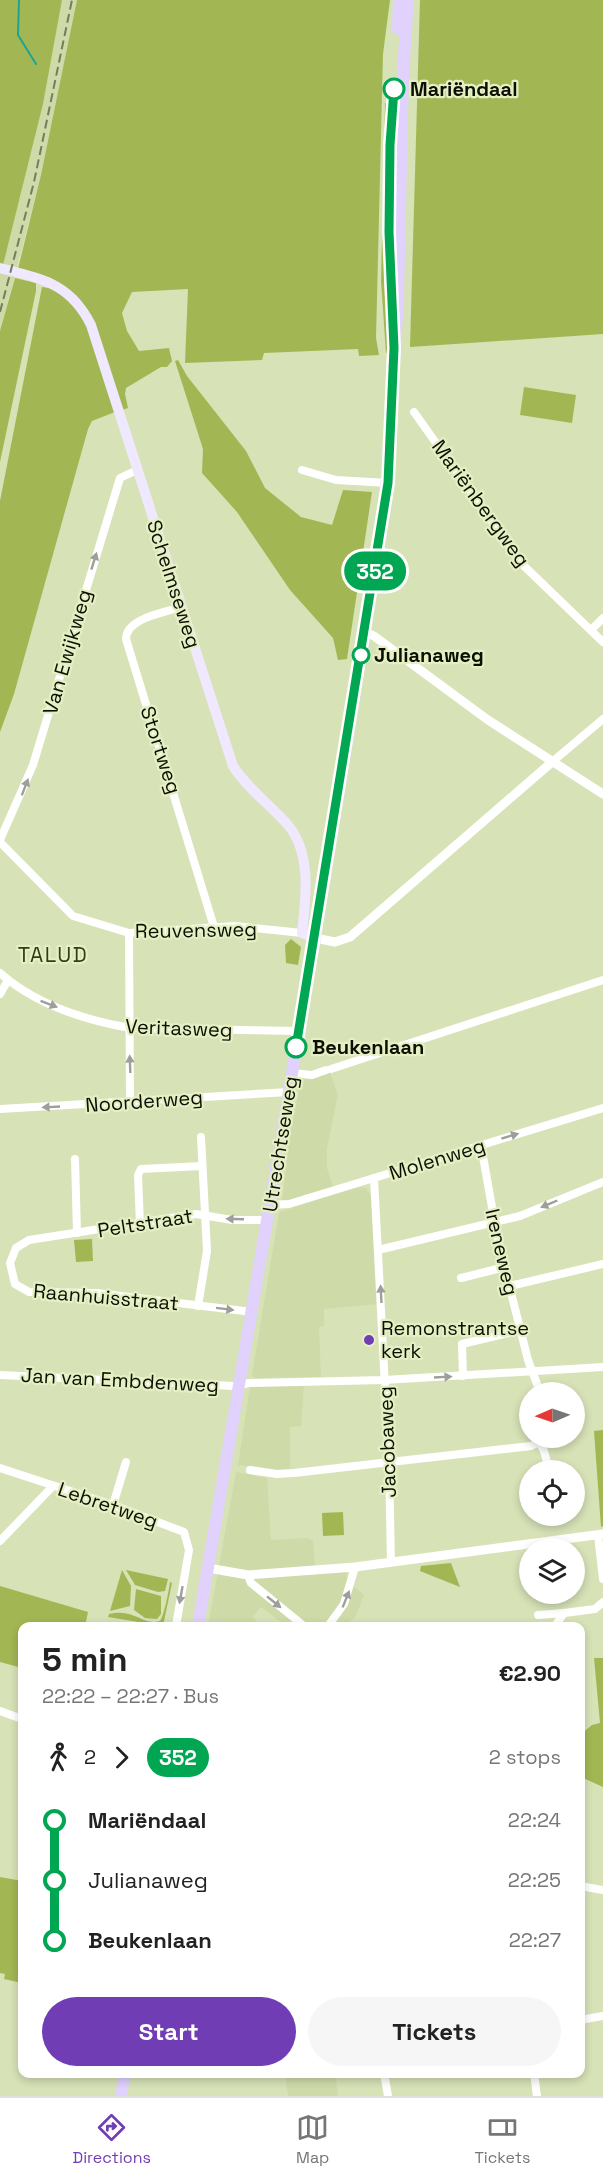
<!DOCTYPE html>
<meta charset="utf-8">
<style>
body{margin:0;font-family:"Space Grotesk",sans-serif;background:#f6f6f6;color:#222;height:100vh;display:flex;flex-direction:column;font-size:22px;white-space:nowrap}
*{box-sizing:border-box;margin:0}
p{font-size:20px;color:#767676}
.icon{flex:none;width:33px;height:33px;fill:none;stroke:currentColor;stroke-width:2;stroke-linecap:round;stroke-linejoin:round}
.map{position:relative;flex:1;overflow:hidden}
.panel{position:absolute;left:18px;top:1622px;width:567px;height:456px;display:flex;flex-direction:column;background:#fff;border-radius:12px;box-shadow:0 3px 9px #0003}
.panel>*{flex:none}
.badge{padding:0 12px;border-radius:20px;font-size:21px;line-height:39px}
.needle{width:39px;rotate:268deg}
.controls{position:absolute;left:519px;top:1382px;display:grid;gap:12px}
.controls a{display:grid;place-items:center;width:66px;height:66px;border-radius:50%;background:#fff;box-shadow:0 3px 9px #0003;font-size:30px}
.map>.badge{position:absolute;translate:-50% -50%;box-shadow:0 0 0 3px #fff}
.legs{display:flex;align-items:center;gap:9px;height:66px;padding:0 24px;font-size:20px}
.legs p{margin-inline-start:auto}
.summary{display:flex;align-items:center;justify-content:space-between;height:102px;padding:0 24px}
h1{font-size:33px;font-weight:800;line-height:45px}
.action{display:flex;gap:12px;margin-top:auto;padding:12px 24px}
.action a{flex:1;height:69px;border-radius:36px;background:#703db4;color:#fff;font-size:24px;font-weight:800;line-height:69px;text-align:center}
.action a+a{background:#f6f6f6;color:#222}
ul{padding:0 24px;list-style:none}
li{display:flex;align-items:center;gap:21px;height:60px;font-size:22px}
li i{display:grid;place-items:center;width:9px;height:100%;margin:0 8px;background:currentColor}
li i::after{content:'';width:15px;height:15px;margin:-8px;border:4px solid;border-radius:50%;background:#fff}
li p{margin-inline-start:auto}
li:first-child i{background:linear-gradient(#0000 50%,currentColor 0)}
li:last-child i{background:linear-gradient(currentColor 50%,#0000 0)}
.tabs{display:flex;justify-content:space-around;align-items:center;height:84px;border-top:2px solid #e0e0e0;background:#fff;font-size:16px;color:#767676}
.tabs a{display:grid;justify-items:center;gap:3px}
.tabs .on{color:#703db4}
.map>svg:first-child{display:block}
</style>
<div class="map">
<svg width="603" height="2096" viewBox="0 0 603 2096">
<rect width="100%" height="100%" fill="#d7e2b7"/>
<!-- built -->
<g fill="#cedba8">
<path d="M62,0H77L68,53L41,175L0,331V275L43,104Z"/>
<path d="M330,1073L338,1095L327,1148V1168L333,1187L290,1200H282L290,1136L301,1080Z"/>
<path d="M358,1187L366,1188L371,1195L378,1304L324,1309V1326L319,1327L321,1377L254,1378L252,1375L279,1212Z"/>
<path d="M304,1384L301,1426L290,1427V1469L276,1470L238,1465L250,1387Z"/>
<path d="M236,1472L267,1478L271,1540L307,1538L313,1541L315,1567L346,1565L347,1581L364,1595L356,1616L348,1623L351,1626H286L261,1607L253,1617L260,1626H208Z"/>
<path d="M285,2073H335L338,2096H288Z"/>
</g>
<!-- green -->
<g fill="#a2b753">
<path d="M0,0H62L43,104L3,265H0Z"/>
<path d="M77,0H390L383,54L376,338L379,355L359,356L358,349L264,353L262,360L185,363L188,289L132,292L122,313L127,331L139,351L169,348L172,361L167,367H161L126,388L125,394L128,408L122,410L77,296L51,278L18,269L41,175Z"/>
<path d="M420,0H603V334L410,347Z"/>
<path d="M385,103L390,105L386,268L390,324L389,353H386L381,281Z"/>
<path d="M15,278L36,283V291L0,462V331Z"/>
<path d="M42,287L55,289L71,302L88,326L115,412L92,421L88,429L14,694L0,732V501Z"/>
<path d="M178,360L187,376L246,451L265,488L301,517L332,525L343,490L372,492L347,659L338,660L333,638L290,590L237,512L202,473L203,449L175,361Z"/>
<path d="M524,387L576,395L572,423L520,415Z"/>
<path d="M291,939L301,947L298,965L286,963L285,945Z"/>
<path d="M92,1239L93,1261L76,1262L74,1240Z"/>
<path d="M603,1430V1526L601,1527L594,1431Z"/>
<path d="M343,1512L344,1535L323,1536L322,1513Z"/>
<path d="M451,1563L460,1587L420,1571L421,1566Z"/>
<path d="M122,1570L131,1586L130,1606L110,1611Z"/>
<path d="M126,1570L168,1579L165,1591L158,1592L135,1585Z"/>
<path d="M170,1582L172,1583L163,1626L108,1617L109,1614C136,1608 141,1626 160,1621C164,1616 169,1590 170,1582Z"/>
<path d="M0,1586L88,1612L85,1626H22V1668L0,1662Z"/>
<path d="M136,1589L161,1596V1614L157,1619L145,1618L134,1610Z"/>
<path d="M594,1658H603V1787L581,1777V1734L592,1725L600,1723Z"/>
<path d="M0,1877L22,1881V1983L4,1979L5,1974L0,1973Z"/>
</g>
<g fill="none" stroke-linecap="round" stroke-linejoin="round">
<!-- stream -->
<path stroke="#1ca490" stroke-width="2" d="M19,0L18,35L36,64"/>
<!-- minor -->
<g stroke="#fff" stroke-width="8">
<path d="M414,412L522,564L603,642"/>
<path d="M302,470L336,480L388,483"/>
<path d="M181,607C164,613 126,618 126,639L214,927"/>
<path d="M591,630L603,618"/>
<path d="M552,762L603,719"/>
<path d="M0,840L33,765L120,478L137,470"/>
<path d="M0,842L73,916L129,933L235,926L302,933"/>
<path d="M129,933L130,1101"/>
<path d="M0,973C35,1004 84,1020 130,1028L299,1031"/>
<path d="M0,994L8,980"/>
<path d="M331,1069L603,980"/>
<path d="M292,1073L312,1075L326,1070"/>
<path d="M0,1109L289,1092"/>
<path d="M481,1145L498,1241L528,1360L540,1392"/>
<path d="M75,1159L77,1233"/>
<path d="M374,1178L389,1462L391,1562"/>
<path d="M270,1205L289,1204L603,1108"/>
<path d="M140,1225L138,1175L141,1169L202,1166"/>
<path d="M378,1250L520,1216L603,1182"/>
<path d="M461,1278L505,1267"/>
<path d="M510,1286L603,1264"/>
<path d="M198,1306L207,1251L201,1137"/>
<path d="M252,1312L97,1293L29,1292L15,1284L10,1263L16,1248L29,1240L196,1214L232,1220H267"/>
<path d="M0,1375L235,1386L249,1383L384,1380L603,1367"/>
<path d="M463,1376L462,1344L521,1330"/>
<path d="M541,1437L539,1442L544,1451L549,1470"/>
<path d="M0,1468L113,1505L184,1532L189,1550L176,1626"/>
<path d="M250,1470L277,1474L294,1473L531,1446L539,1442"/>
<path d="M113,1505L126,1462"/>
<path d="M598,1535L603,1579"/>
<path d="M0,1541L53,1486"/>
<path d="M248,1575L251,1583L304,1626"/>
<path d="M538,1615L564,1613"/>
<path d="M328,1626L344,1604L355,1567"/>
<path d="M555,1626L564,1613L595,1609L603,1602"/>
<path d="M0,1711L22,1719"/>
<path d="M580,1886L603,1890"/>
<path d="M580,2020L603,2016"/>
<path d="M384,2073L388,2096"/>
<path d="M534,2073L537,2096"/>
</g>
<!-- tertiary -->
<g stroke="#fff" stroke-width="9">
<path d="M365,632L374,636L488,720L603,794"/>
<path d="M315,938L335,942L350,937L552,762"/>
<path d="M208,1568L248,1575L355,1567L603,1534"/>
</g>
<!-- secondary -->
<path stroke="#efe8fe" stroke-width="10" d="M0,268C42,279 70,283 91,325L233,766C247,788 269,804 287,824C312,852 306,898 302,933L315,938"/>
<!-- primary -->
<g stroke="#e0d1fd" stroke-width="12">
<path d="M398,29L399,0"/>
<path d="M391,298L389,232L394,208"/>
<path d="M198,1626L315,938L385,508L398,298L403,72L408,0"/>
<path d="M121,2096L125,2073"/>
</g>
<!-- rail -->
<path stroke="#757c60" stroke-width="2" stroke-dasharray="9 4.5" stroke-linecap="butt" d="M0,312L34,182L72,0"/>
</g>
<!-- one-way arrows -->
<defs><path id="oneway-solid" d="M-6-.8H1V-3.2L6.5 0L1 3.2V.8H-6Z" transform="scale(1.5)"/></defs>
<g fill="#9e9f9a">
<use href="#oneway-solid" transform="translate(94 561) rotate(-73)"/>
<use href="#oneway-solid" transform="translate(25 787) rotate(-69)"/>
<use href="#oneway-solid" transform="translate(49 1004) rotate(21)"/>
<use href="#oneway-solid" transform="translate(130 1064) rotate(-92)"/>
<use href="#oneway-solid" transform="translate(51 1107) rotate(177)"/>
<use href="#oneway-solid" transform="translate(510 1136) rotate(-17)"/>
<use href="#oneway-solid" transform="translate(549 1204) rotate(157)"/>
<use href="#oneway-solid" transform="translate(235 1219) rotate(-178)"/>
<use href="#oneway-solid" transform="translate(381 1294) rotate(-93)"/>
<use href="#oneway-solid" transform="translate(225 1309) rotate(7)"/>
<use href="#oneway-solid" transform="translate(443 1377) rotate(-3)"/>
<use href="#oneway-solid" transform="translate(181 1595) rotate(100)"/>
<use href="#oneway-solid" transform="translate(346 1599) rotate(-68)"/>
<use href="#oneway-solid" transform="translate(274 1602) rotate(39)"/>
</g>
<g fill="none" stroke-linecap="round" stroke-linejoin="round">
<!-- line-1 casing -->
<g stroke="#fff" stroke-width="14">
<path id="line-1" d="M296,1047L388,483L394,348L389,232L390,145L394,89"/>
</g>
<!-- line-1 -->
<use href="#line-1" stroke="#00a651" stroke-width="9"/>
</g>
<!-- markers -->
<g fill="#fff" stroke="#00a651" stroke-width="3">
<circle cx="394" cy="89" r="10"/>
<circle cx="361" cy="655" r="8"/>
<circle cx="296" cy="1047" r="10"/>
</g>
<circle fill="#703db4" stroke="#e4efc3" stroke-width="2" cx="369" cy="1340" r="6"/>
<g text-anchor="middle" stroke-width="4.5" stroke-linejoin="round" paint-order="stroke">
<!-- stop labels -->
<g font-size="20" font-weight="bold" fill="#0c0f02" stroke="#e4efc3" text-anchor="start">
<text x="410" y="96">Mariëndaal</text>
<text x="374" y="662">Julianaweg</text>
<text x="312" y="1054">Beukenlaan</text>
</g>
<!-- street labels -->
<g font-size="20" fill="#0c0f02" stroke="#e4efc3">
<text transform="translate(481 503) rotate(54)" y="7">Mariënbergweg</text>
<text transform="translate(174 584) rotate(72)" y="7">Schelmseweg</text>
<text transform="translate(67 652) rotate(-74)" y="7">Van Ewijkweg</text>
<text transform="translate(161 750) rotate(72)" y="7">Stortweg</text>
<text transform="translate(196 930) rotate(-1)" y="7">Reuvensweg</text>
<text transform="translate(179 1028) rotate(2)" y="7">Veritasweg</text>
<text transform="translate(144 1101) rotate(-4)" y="7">Noorderweg</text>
<text transform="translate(280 1144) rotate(-81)" y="7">Utrechtseweg</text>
<text transform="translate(437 1159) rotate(-17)" y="7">Molenweg</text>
<text transform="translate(145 1223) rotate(-9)" y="7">Peltstraat</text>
<text transform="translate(502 1252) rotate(77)" y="7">Ireneweg</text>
<text transform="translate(106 1297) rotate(5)" y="7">Raanhuisstraat</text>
<text transform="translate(120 1380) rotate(3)" y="7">Jan van Embdenweg</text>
<text transform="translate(387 1442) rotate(-92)" y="7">Jacobaweg</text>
<text transform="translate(108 1505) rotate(19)" y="7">Lebretweg</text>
</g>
<!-- poi labels -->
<g font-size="20" fill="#0c0f02" stroke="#e4efc3" text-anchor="start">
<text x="381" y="1335">Remonstrantse<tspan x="381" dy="23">kerk</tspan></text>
</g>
<!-- neighbourhood labels -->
<g font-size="21" letter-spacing="1.5" fill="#343c17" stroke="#e4efc3">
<text x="53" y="962">TALUD</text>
</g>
</g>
</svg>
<div class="controls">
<a><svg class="needle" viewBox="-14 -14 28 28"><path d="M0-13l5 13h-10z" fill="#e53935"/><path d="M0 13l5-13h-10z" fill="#767676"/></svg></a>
<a><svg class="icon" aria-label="locate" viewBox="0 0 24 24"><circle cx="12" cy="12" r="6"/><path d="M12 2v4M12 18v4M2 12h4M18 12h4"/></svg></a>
<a><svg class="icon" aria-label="layers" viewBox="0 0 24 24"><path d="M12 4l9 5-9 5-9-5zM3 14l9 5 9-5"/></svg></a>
</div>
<b class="badge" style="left:375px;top:571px;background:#00a651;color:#fff">352</b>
<section class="panel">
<div class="summary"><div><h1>5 min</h1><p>22:22 – 22:27 · Bus</p></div><b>€2.90</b></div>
<div class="legs"><svg class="icon" aria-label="walk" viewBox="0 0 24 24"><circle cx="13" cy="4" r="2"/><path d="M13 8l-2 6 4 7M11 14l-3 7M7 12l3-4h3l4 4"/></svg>2<svg class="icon" aria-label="forward" viewBox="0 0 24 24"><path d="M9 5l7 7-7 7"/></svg><b class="badge" style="background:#00a651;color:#fff">352</b><p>2 stops</p></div>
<ul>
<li><i style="color:#00a651"></i><b>Mariëndaal</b><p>22:24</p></li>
<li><i style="color:#00a651"></i><span>Julianaweg</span><p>22:25</p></li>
<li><i style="color:#00a651"></i><b>Beukenlaan</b><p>22:27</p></li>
</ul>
<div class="action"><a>Start</a><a>Tickets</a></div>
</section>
</div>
<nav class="tabs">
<a class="on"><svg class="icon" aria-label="directions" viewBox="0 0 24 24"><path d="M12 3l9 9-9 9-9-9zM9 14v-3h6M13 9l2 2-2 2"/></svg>Directions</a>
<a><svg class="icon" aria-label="map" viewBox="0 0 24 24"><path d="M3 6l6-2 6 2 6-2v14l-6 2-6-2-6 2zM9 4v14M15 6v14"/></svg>Map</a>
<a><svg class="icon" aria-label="tickets" viewBox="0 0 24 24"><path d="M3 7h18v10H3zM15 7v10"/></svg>Tickets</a>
</nav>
